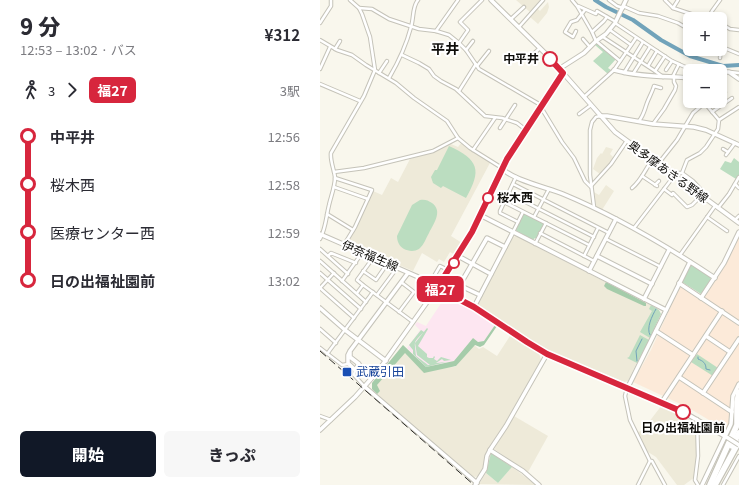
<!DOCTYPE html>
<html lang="ja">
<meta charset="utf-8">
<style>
body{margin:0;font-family:Georgia,"Noto Sans JP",serif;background:#f7f7f7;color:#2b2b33;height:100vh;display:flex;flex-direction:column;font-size:15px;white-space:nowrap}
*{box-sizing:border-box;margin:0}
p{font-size:13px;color:#7c7c81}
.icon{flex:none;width:22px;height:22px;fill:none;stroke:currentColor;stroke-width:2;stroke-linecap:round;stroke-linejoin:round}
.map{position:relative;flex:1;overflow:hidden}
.sheet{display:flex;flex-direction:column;background:#fff;width:320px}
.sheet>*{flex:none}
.badge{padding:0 8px;border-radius:6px;font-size:14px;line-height:26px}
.buttons{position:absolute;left:363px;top:12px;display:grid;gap:8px}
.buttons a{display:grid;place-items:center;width:44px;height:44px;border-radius:6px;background:#fff;box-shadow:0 2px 6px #0003;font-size:20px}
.map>.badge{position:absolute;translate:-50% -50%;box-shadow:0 0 0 2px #fff}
.legs{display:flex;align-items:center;gap:6px;height:44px;padding:0 20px;font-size:13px}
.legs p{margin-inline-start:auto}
.overview{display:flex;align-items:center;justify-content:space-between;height:68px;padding:0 20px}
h1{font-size:22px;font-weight:800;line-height:30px}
.cta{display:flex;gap:8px;margin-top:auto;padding:8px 20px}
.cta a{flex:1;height:46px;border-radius:6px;background:#111827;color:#fff;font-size:16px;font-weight:800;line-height:46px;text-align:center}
.cta a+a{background:#f7f7f7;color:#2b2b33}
ul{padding:0 20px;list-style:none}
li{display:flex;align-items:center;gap:14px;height:48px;font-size:15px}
li i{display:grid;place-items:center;width:6px;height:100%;margin:0 5px;background:currentColor}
li i::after{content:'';width:10px;height:10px;margin:-5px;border:3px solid;border-radius:50%;background:#fff}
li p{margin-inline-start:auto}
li:first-child i{background:linear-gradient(#0000 50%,currentColor 0)}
li:last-child i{background:linear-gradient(currentColor 50%,#0000 0)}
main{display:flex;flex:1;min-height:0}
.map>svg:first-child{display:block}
</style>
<main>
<section class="sheet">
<div class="overview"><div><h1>9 分</h1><p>12:53 – 13:02 · バス</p></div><b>¥312</b></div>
<div class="legs"><svg class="icon" aria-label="walk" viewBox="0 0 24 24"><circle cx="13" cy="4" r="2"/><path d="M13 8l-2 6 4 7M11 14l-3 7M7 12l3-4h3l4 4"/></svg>3<svg class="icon" aria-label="forward" viewBox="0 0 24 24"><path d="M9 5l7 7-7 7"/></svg><b class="badge" style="background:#d7263d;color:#fff">福27</b><p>3駅</p></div>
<ul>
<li><i style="color:#d7263d"></i><b>中平井</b><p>12:56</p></li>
<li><i style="color:#d7263d"></i><span>桜木西</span><p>12:58</p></li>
<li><i style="color:#d7263d"></i><span>医療センター西</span><p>12:59</p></li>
<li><i style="color:#d7263d"></i><b>日の出福祉園前</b><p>13:02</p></li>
</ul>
<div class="cta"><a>開始</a><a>きっぷ</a></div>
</section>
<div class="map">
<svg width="419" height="485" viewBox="0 0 419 485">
<rect width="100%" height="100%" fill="#f9f7ed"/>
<!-- built -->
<g fill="#eeead9">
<path d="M196,0H222L211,13Z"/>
<path d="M228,2L229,7L227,13L218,24L210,17L217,8L220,11Z"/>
<path d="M142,142L171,161L131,236L142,243L135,255L130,252L124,262L119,259L117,262L102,253L93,271L26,242L37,227L53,191L62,195L71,178L78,182L90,159L114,152L129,144H131L138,147Z"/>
<path d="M286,147L293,149L290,154L294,158L280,174L273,169L277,158L281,153L282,154Z"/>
<path d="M286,185L294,191L282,210L274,206L272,191L279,195Z"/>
<path d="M196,236L336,308L329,341L321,337L317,362L308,381L304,382L233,353L202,336L160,307L158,303L192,237Z"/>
<path d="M190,336L219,353L221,360L184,425L167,450L162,471L159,475L156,477L151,476L63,400L52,389V383L83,345L105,368L135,367L154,345L159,349L163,347L177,356Z"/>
<path d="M342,405L377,423V456L375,477L364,485H357L336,457L328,452L317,432L322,431Z"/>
<path d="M194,416L228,436L208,472L174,449Z"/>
<path d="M192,467L216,485L159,484L166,473L178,483Z"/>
</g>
<!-- industrial -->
<path fill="#fcead9" d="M419,237V438L369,408L313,382L331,350L359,288L361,287L382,301L405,266Z"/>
<!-- medical -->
<path fill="#fde6f1" d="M126,296L153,310L175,325L164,341L158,342L153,338L134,361L106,367L87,348L100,330L95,325L97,322L106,326Z"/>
<!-- green -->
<g fill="#bbddc0">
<path d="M276,43L296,59L288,68L291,70L288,74L273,61L283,52L275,45Z"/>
<path d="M129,146C159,160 162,170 146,198L123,186L121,188L113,183L111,177L115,170H117Z"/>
<path d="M414,158L419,162V175L416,179L400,169L405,161L411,163Z"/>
<path d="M100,200C104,199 108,200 112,203C123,211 114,223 109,233C106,238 104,245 99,249C94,252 88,251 84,249C79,246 77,241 77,236L92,205Z"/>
<path d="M204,213L224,223L217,239L215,238L213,240L195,230Z"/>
<path d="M371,265L390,277L391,280L381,294L362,282Z"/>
<path d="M331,305L339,310L341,314L330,338L320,332L332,311L329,309Z"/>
<path d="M107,328L108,329L98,346L107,354V357L109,358H113L114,356L115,357L114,359L117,361L121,357L131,360L124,361L122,359L116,363L126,362L106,367L93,354V350L89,345L101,330L104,332C92,344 95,340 96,356L108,365H110L97,355L95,343Z"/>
<path d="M320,335L329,340L317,363L307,358L309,357Z"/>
<path d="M377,354L398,368L393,376L371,362Z"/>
<path d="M171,453L192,467L178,483L166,473Z"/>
</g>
<!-- forest -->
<g fill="#a5ccaa">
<path d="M286,282L326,303V306H324L287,289L284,286Z"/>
<path d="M175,325L177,326L164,345L160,347L155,345L136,366L104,373L85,353L57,385L60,391L57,394L52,389V383L83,345L106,367L134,361L153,338L158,342L164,341Z"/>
</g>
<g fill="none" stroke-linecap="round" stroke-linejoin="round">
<!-- stream -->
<g stroke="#71a3ba" stroke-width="1">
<path d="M330,335C326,328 332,316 336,309"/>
<path d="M378,357V359C383,361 386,363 386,369L390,370"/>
<path d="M317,361L316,351L322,339"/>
</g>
<!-- river -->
<path stroke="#71a3ba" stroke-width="4" d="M275,0L286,7L313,20L341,40L370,56L403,66L419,65"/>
<!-- street casing -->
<g stroke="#c5c3b9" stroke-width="4.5">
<g id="street">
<path d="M252,0L257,6L272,32L276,41L300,61"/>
<path d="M289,0L297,6L303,8"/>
<path d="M345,0L353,8L386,19"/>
<path d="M258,6L276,14L277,11L296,22"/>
<path d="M303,6L319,13L338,16L358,23L370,30"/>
<path d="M39,8L52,9L69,19L99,29L116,31L129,35L139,43L146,50L159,69L219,104L242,142L254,158L265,181L271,187"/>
<path d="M353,8L358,0"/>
<path d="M191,19L204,7"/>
<path d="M388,19L392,11L400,0"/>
<path d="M0,23L11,6V0"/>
<path d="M295,23L352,61L374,71"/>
<path d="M400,23L410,29L419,30"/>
<path d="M199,27L223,0"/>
<path d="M290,30L311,45"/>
<path d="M116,31L138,0"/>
<path d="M256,31L253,37L245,32L251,22L257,20L265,10"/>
<path d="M272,32L284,21L287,17"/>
<path d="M283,37L335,71"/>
<path d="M263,39L270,47"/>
<path d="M400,39H402L400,58"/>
<path d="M0,40L17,50L32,55L46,65L76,83L94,98L127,121L138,138L150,148L182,168"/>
<path d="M139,43L148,30L140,22L162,0"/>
<path d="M402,47L419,54"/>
<path d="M15,49L20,41"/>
<path d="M146,50L153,41"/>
<path d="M82,55L99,63L109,69L114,76L121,81L136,89L165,116L182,118L197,123L206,130"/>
<path d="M207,60L220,48"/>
<path d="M157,66L169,51"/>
<path d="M328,66L337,51"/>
<path d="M0,69L10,47"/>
<path d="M346,70L352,61"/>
<path d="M410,72L419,73"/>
<path d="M59,73L67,61"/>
<path d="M304,73L323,42"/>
<path d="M313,74L330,47"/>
<path d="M353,76L359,64"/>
<path d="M343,77L335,71L345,56"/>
<path d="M69,78C79,61 86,46 91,27C94,18 92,7 98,0"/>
<path d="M0,84L40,101"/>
<path d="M139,91L156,64"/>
<path d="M400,94L405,92"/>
<path d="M264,97L294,70L316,38"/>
<path d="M386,102L388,107L399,120"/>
<path d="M392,112L412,98"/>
<path d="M259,114L271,105"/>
<path d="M319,121C323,116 324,112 326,106C328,99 332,93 334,86L341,88"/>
<path d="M333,124L344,109L355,90L356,86L354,82V76"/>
<path d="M180,128L195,105"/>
<path d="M403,149L408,152"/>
<path d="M153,150L175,118"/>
<path d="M406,155L415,143"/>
<path d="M338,164L357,140L373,113L387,101"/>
<path d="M14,172L44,168L113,151L138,138"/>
<path d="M362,173L373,181L385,194L383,198"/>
<path d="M322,176L337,186"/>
<path d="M196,177L180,211V213L198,222"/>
<path d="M15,178L52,190L35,227L24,245"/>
<path d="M193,184L289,233"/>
<path d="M415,184L419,188"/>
<path d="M335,185L339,181"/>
<path d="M271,186L291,164L306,142"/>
<path d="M14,187L48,199"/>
<path d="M312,188C321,181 325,170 332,160"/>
<path d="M344,189L352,195L353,193L367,207L372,205L381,196"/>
<path d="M188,193L274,237"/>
<path d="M184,202L269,245"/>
<path d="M274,207L270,175V130L272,122L276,117L280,116"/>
<path d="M398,208L409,194L419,177"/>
<path d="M7,214L33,230"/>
<path d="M214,217L229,189"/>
<path d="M387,217L407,231"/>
<path d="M415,220L419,216"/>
<path d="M314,228L354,176L357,173H362L367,160L380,153L386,147L398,129L399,120L419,107"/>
<path d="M193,232L203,212"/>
<path d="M220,233L274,261"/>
<path d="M0,239C6,228 6,217 9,205C11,196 15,187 15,177C14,169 10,161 11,153L44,96L55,70L50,37L42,14L39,8L30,0"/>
<path d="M286,239L341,267"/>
<path d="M215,244L226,223"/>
<path d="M0,249L28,274"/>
<path d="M360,255L395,206"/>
<path d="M8,256L11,253L36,263"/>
<path d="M264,256L278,228"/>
<path d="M0,261L46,302"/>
<path d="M43,271L56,280L67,264"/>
<path d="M0,273L41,309"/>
<path d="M22,281L42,253"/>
<path d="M110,283L120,266L128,270"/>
<path d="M43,285L37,280L53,258"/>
<path d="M0,288L34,318"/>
<path d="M0,288L14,273"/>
<path d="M37,293L43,285L93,322"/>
<path d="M57,295L77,268"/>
<path d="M79,312L94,292L81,282"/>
<path d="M0,329L16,343"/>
<path d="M0,348L22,365L28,364"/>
<path d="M7,354L53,292"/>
<path d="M35,370L34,375L45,387"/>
<path d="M307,388L305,396L310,420L330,461H332L345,485"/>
<path d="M0,416L11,420"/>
<path d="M377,419L378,456L375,480L378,485"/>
<path d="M318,485L330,461"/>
<path d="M403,485L419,456"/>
</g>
</g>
<!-- secondary casing -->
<g stroke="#c5c3b9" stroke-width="5.5">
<g id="secondary">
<path d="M171,0L229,57L295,132L419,223"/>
<path d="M239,69L264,53L276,41L286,34L295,23L306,0"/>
<path d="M294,70C319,77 345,76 370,78"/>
<path d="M400,72H409L419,79"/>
<path d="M280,116H287L333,124L374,127L386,130L419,145"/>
<path d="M182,168C190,179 228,188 243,194C296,216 347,246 395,278"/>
<path d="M160,215L346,310"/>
<path d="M0,234L96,276L154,307L207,342L227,354L360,410L408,438"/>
<path d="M138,256L171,274"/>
<path d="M277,256L332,284"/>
<path d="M269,271L296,219"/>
<path d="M359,283L419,323"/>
<path d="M160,295L141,286V283L167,238L185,247"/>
<path d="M381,298L404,263L419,232"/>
<path d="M324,299L349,250"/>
<path d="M154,307L193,232"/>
<path d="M0,308L25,330L66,361"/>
<path d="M336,331L373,355"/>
<path d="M386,336L410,352"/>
<path d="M30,351V357L39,364L35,370L28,363V355L30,351L88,273"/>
<path d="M359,377L412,412"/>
<path d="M45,387L157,483"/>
<path d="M308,387L370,262"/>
<path d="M383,393L419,339"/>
<path d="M342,402L402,311"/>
<path d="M0,430L35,397L58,371L115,291L152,232L187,159L243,73"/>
<path d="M170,450L203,471L219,485"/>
<path d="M155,485L165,469L167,456L170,450L186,426L227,354"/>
<path d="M382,485L411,424L413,396L419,384"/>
</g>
</g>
<!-- highway casing -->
<g stroke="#c5c3b9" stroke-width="8">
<g id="highway">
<path d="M412,446L419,433"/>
<path d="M390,485L417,425V402L419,392"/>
<path d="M395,485L418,443"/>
</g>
</g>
<!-- street -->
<use href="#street" stroke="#fff" stroke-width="2.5"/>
<!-- secondary -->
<use href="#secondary" stroke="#fff" stroke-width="3.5"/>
<!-- highway -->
<use href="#highway" stroke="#fff" stroke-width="5.5"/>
<!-- rail -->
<path stroke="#2f2e2a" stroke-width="1" stroke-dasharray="8 4" stroke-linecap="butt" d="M0,351L154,485"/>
<!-- secondary-bridge casing -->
<g stroke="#c5c3b9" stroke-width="5.5" stroke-linecap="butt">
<path id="secondary-bridge" d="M408,438L419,445"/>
</g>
<!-- secondary-bridge -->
<use href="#secondary-bridge" stroke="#fff" stroke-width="3.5"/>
</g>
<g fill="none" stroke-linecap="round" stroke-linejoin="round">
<!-- line-1 casing -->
<g stroke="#fff" stroke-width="9">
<path id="line-1" d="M230,59L243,73L187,159L152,232L117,288L154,307L207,342L227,354L363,412"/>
</g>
<!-- line-1 -->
<use href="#line-1" stroke="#d7263d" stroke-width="6"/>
</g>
<!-- markers -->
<g fill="#fff" stroke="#d7263d" stroke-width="2">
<circle cx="230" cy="59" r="7"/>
<circle cx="168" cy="198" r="5"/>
<circle cx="134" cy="263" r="5"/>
<circle cx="363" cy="412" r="7"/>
</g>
<rect fill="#1a4fb4" stroke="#fff" stroke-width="1.5" x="22" y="367" width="10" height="10" rx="2"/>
<g text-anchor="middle" stroke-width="4" stroke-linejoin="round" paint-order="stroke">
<!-- stop labels -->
<g font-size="12" font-weight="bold" fill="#0e0d0a" stroke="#fff" text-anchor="end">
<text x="219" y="63">中平井</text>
<text x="177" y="202" text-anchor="start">桜木西</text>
<text x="363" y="432" text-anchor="middle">日の出福祉園前</text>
</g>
<!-- street labels -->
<g font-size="12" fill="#0e0d0a" stroke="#fff">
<text transform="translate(348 172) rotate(36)" y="4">奥多摩あきる野線</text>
<text transform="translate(50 256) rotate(23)" y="4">伊奈福生線</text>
</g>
<!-- transit labels -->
<g font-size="12" fill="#164399" stroke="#fff" text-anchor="start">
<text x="36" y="376">武蔵引田</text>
</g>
<!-- quarter labels -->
<g font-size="14" font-weight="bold" fill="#0e0d0a" stroke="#fff">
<text x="125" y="54">平井</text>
</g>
</g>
</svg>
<div class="buttons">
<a>+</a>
<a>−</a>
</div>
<b class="badge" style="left:120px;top:289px;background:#d7263d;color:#fff">福27</b>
</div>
</main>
